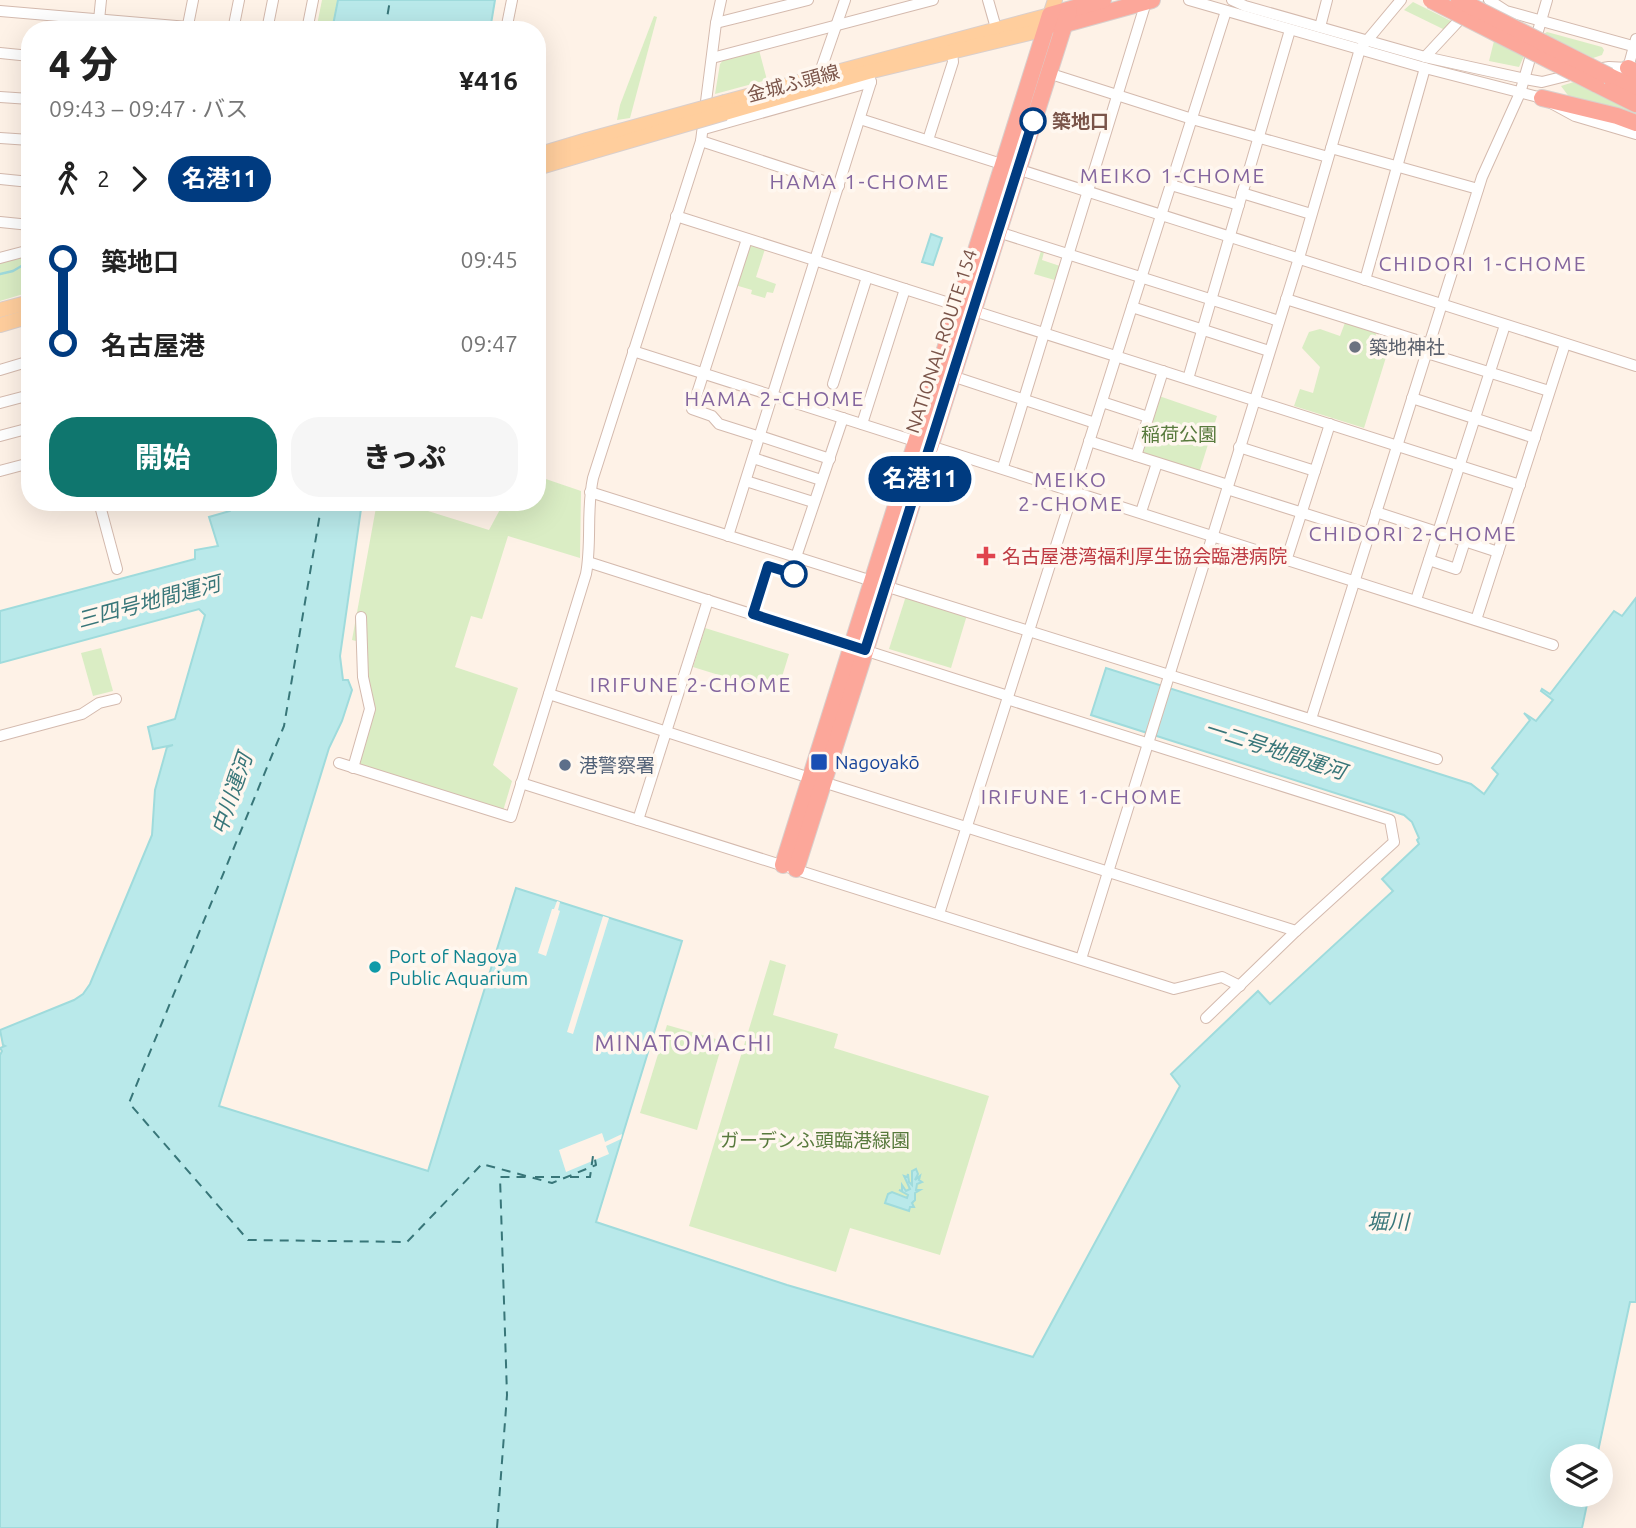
<!DOCTYPE html>
<html lang="ja">
<meta charset="utf-8">
<style>
body{margin:0;font-family:Ubuntu,"Noto Sans JP",sans-serif;background:#f6f6f6;color:#222;height:100vh;display:flex;flex-direction:column;font-size:26px;white-space:nowrap}
*{box-sizing:border-box;margin:0}
p{font-size:23px;color:#767676}
.icon{flex:none;width:38px;height:38px;fill:none;stroke:currentColor;stroke-width:2;stroke-linecap:round;stroke-linejoin:round}
.map{position:relative;flex:1;overflow:hidden}
.panel{position:absolute;left:21px;top:21px;width:525px;height:490px;display:flex;flex-direction:column;background:#fff;border-radius:28px;box-shadow:0 7px 28px #0002}
.panel>*{flex:none}
.badge{padding:0 14px;border-radius:23px;font-size:24px;line-height:46px}
.fabs{position:absolute;left:1550px;top:1444px;display:grid;gap:14px}
.fabs a{display:grid;place-items:center;width:63px;height:63px;border-radius:50%;background:#fff;box-shadow:0 7px 28px #0002;font-size:35px}
.map>.badge{position:absolute;translate:-50% -50%;box-shadow:0 0 0 4px #fff}
.legs{display:flex;align-items:center;gap:10px;height:77px;padding:0 28px;font-size:23px}
.legs p{margin-inline-start:auto}
.head{display:flex;align-items:center;justify-content:space-between;height:119px;padding:0 28px}
h1{font-size:38px;font-weight:800;line-height:52px}
.cta{display:flex;gap:14px;margin-top:auto;padding:14px 28px}
.cta a{flex:1;height:80px;border-radius:28px;background:#0f766e;color:#fff;font-size:28px;font-weight:800;line-height:80px;text-align:center}
.cta a+a{background:#f6f6f6;color:#222}
ul{padding:0 28px;list-style:none}
li{display:flex;align-items:center;gap:24px;height:84px;font-size:26px}
li i{display:grid;place-items:center;width:10px;height:100%;margin:0 9px;background:currentColor}
li i::after{content:'';width:18px;height:18px;margin:-9px;border:5px solid;border-radius:50%;background:#fff}
li p{margin-inline-start:auto}
li:first-child i{background:linear-gradient(#0000 50%,currentColor 0)}
li:last-child i{background:linear-gradient(currentColor 50%,#0000 0)}
.map>svg:first-child{display:block}
</style>
<div class="map">
<svg width="1636" height="1528" viewBox="0 0 1636 1528">
<rect width="100%" height="100%" fill="#fef2e7"/>
<!-- green -->
<g fill="#daedc4">
<path d="M322,0H341L338,1L332,30H316Z"/>
<path d="M1413,2L1453,22L1445,30L1404,10Z"/>
<path d="M654,16L657,17L630,118L617,120L620,105Z"/>
<path d="M1547,32L1602,47L1604,50L1602,55L1593,58L1544,34Z"/>
<path d="M1494,41L1524,56L1519,67L1489,61Z"/>
<path d="M759,50L767,80L715,94L720,64L724,59Z"/>
<path d="M1577,81L1636,111V117L1570,98L1561,86Z"/>
<path d="M748,244L765,249L756,277L776,284L773,293L767,292L765,298L751,294L752,290L735,285Z"/>
<path d="M1041,251L1044,252L1042,260L1063,267L1058,281L1034,274Z"/>
<path d="M30,254V292L0,301V262Z"/>
<path d="M1346,320L1377,330L1372,349L1387,354L1364,428L1294,406L1300,389L1313,393L1320,367L1302,348L1309,332L1320,329L1340,336Z"/>
<path d="M1159,396L1217,416L1199,473L1140,453Z"/>
<path d="M537,476L581,491L580,558L508,536L482,619L471,616L455,667L518,688L493,765L512,781L503,811L358,767L374,712L360,642L352,640L377,502H399L489,530L504,502H537Z"/>
<path d="M906,596L967,615L951,668L889,649Z"/>
<path d="M705,628L789,654L777,693L693,667Z"/>
<path d="M101,648L113,691L93,696L81,653Z"/>
<path d="M770,960L786,965L773,1015L838,1034L834,1048L989,1096L940,1255L850,1228L836,1272L689,1226Z"/>
<path d="M667,1025L723,1041L697,1130L640,1113Z"/>
</g>
<!-- water -->
<g fill="#b9e9ea" stroke="#9fdbdc" stroke-width="2">
<path d="M338,0H495L490,30H332Z"/>
<path d="M931,234L942,238L933,265L922,262Z"/>
<path d="M233,502H362L340,656L343,680H348L352,690L342,721L329,748L219,1106L428,1171L516,888L682,941L596,1222L787,1285L1033,1357L1180,1086L1171,1074L1258,991L1270,1004L1393,891L1382,879L1419,844L1417,840L1419,838L1412,822L1404,815L1091,715L1106,668L1471,784L1484,794L1498,774L1492,768L1530,720L1524,713L1536,721L1553,700L1541,691L1542,689L1550,694L1614,611L1622,616L1636,598V1302H1630L1597,1456H1563V1494L1589,1495L1582,1528H0V1055L2,1051L0,1048L5,1046L3,1045L0,1030L74,1000L83,994L90,984L152,835L155,790L167,747L173,745L153,749L148,727L175,719L205,615L199,609L0,663V611L195,559V550L218,546L209,517L230,511Z"/>
<path d="M916,1169L918,1174L915,1180L920,1176L919,1180L922,1182L917,1184L916,1190H920L915,1193V1200L912,1203L914,1207H910L909,1211L885,1203L888,1194L892,1192L907,1198L908,1195L899,1190L902,1191V1185L906,1191L910,1189L904,1176L907,1177L908,1174L909,1182L912,1185V1171Z"/>
</g>
<!-- pier -->
<g fill="#fef2e7">
<path d="M557,901L560,902L558,910L560,911L546,956L538,953L552,909H554Z"/>
<path d="M603,916L609,918L573,1034L567,1032Z"/>
<path d="M602,1133L605,1142L622,1134L621,1139L606,1146L609,1154L566,1172L559,1150Z"/>
</g>
<g fill="none" stroke-linecap="round" stroke-linejoin="round">
<!-- stream -->
<path stroke="#9fdbdc" stroke-width="2.5" d="M0,274L13,271L30,261"/>
<!-- ferry -->
<g stroke="#387679" stroke-width="2" stroke-dasharray="9 7" stroke-linecap="butt">
<path d="M385,30L390,0"/>
<path d="M322,502L284,726L129,1103L248,1240L407,1242L482,1164L552,1183L596,1165L594,1154"/>
<path d="M535,1177H565"/>
<path d="M570,1177H590L593,1156"/>
<path d="M497,1528L507,1395L500,1177H526"/>
</g>
<!-- minor casing -->
<g stroke="#d4baae" stroke-width="12">
<g id="minor">
<path d="M988,0L996,28"/>
<path d="M1189,0L1425,68L1542,98L1575,116L1636,134"/>
<path d="M1232,0L1245,6L1425,57L1525,79L1542,82L1578,73"/>
<path d="M1489,0L1506,11L1636,47"/>
<path d="M0,11L188,27"/>
<path d="M716,23L808,0"/>
<path d="M1320,27L1327,0"/>
<path d="M98,30L101,0"/>
<path d="M187,30L193,0"/>
<path d="M233,30L239,0"/>
<path d="M267,30L273,0"/>
<path d="M307,30L313,0"/>
<path d="M506,30L512,0"/>
<path d="M0,53L30,56"/>
<path d="M1425,57L1478,0"/>
<path d="M712,58L933,0"/>
<path d="M1597,69L1609,67L1628,68L1636,39"/>
<path d="M1048,73L1192,119L1328,157"/>
<path d="M819,75L845,0"/>
<path d="M0,97L30,99"/>
<path d="M860,119L1636,366"/>
<path d="M704,129L871,82"/>
<path d="M0,138L30,140"/>
<path d="M928,140L953,62L952,52"/>
<path d="M701,141L839,186"/>
<path d="M1331,148L1478,189"/>
<path d="M0,179L30,182"/>
<path d="M1171,185L1239,205"/>
<path d="M1242,193L1311,214"/>
<path d="M676,216L1520,485"/>
<path d="M0,222L30,225"/>
<path d="M998,232L1279,321"/>
<path d="M747,239L692,409L712,416L719,424L760,437"/>
<path d="M0,258L30,250"/>
<path d="M1365,280L1425,68"/>
<path d="M1286,299L1429,344"/>
<path d="M1132,307L1269,351"/>
<path d="M633,351L1553,645"/>
<path d="M1427,353L1549,391"/>
<path d="M0,370L30,361"/>
<path d="M952,376L1095,423"/>
<path d="M1188,379L1290,30"/>
<path d="M833,384L867,277"/>
<path d="M1412,398L1535,438"/>
<path d="M1102,402L1148,417"/>
<path d="M0,403L30,395"/>
<path d="M862,424L905,289"/>
<path d="M0,436L30,428"/>
<path d="M760,436L830,459"/>
<path d="M1089,441L1228,485"/>
<path d="M1239,447L1315,471"/>
<path d="M1136,456L1163,371"/>
<path d="M753,458L821,480"/>
<path d="M1003,467L1146,2"/>
<path d="M0,471L30,463"/>
<path d="M746,481L813,502"/>
<path d="M1227,489L1369,534"/>
<path d="M590,492L872,581"/>
<path d="M99,502L117,569"/>
<path d="M1141,512L1157,463"/>
<path d="M1376,512L1498,552"/>
<path d="M728,536L871,82L868,72"/>
<path d="M796,557L843,418"/>
<path d="M1287,558L1330,424"/>
<path d="M1429,560L1456,569L1465,541"/>
<path d="M588,562L1008,696"/>
<path d="M885,586L1437,759"/>
<path d="M1416,600L1505,325"/>
<path d="M1476,620L1565,344"/>
<path d="M549,694L810,778"/>
<path d="M1007,699L1390,820L1394,842L1296,931L1206,1018"/>
<path d="M1311,719L1482,177L1520,93L1547,0"/>
<path d="M0,736L82,714L99,703L116,699"/>
<path d="M339,763L511,817L586,574C592,542 586,510 593,478L701,141L716,23L721,0"/>
<path d="M353,768L370,709L363,677L361,617"/>
<path d="M823,782L1296,931"/>
<path d="M521,783L1174,989L1222,977L1240,986"/>
<path d="M638,820L708,600"/>
<path d="M939,914L1226,11"/>
<path d="M1081,959L1299,258L1360,49L1401,0"/>
</g>
</g>
<!-- major casing -->
<g stroke="#dacfcc" stroke-width="16">
<g id="major">
<path d="M725,102L1050,15L1055,0"/>
<path d="M725,113L868,72L1046,29"/>
<path d="M537,155L587,140"/>
<path d="M537,168L591,152"/>
<path d="M0,310L30,302"/>
<path d="M0,325L30,316"/>
</g>
</g>
<!-- highway casing -->
<g stroke="#dacfcc" stroke-width="18">
<g id="highway">
<path d="M1058,26L1152,0"/>
<path d="M1628,68L1636,72"/>
<path d="M1609,76L1636,89"/>
<path d="M1596,84L1636,104"/>
<path d="M1542,98L1617,116L1636,123"/>
<path d="M783,865L1050,15L1103,0"/>
<path d="M796,869L1069,10"/>
</g>
</g>
<!-- minor -->
<use href="#minor" stroke="#fff" stroke-width="10"/>
<!-- major -->
<use href="#major" stroke="#ffce9d" stroke-width="14"/>
<!-- highway -->
<use href="#highway" stroke="#fca79a" stroke-width="16"/>
<!-- major-bridge casing -->
<g stroke="#dacfcc" stroke-width="16" stroke-linecap="butt">
<g id="major-bridge">
<path d="M587,140L725,102"/>
<path d="M591,152L725,113"/>
</g>
</g>
<!-- highway-bridge casing -->
<g stroke="#dacfcc" stroke-width="18" stroke-linecap="butt">
<g id="highway-bridge">
<path d="M1431,0L1596,84"/>
<path d="M1459,0L1609,76"/>
</g>
</g>
<!-- major-bridge -->
<use href="#major-bridge" stroke="#ffce9d" stroke-width="14"/>
<!-- highway-bridge -->
<use href="#highway-bridge" stroke="#fca79a" stroke-width="16"/>
</g>
<g fill="none" stroke-linecap="round" stroke-linejoin="round">
<!-- line-1 casing -->
<g stroke="#fff" stroke-width="16">
<path id="line-1" d="M794,574L768,566L753,614L865,650L1033,121"/>
</g>
<!-- line-1 -->
<use href="#line-1" stroke="#003b80" stroke-width="10"/>
</g>
<!-- markers -->
<g fill="#fff" stroke="#003b80" stroke-width="3.5">
<circle cx="1033" cy="121" r="12"/>
<circle cx="794" cy="574" r="12"/>
</g>
<circle fill="#6b7280" stroke="#fff7ef" stroke-width="2.5" cx="1355" cy="347" r="7"/>
<path fill="#e0444e" stroke="#fff7ef" stroke-width="2.5" d="M982.5 545.5h7v7h7v7h-7v7h-7v-7h-7v-7h7z"/>
<rect fill="#1a4fb4" stroke="#fff7ef" stroke-width="2.5" x="810" y="753" width="18" height="18" rx="3.5"/>
<circle fill="#5c6f8a" stroke="#fff7ef" stroke-width="2.5" cx="565" cy="765" r="7"/>
<circle fill="#0f9aa8" stroke="#fff7ef" stroke-width="2.5" cx="375" cy="967" r="7"/>
<g text-anchor="middle" stroke-width="7" stroke-linejoin="round" paint-order="stroke">
<!-- street labels -->
<g font-size="19" fill="#7a5449" stroke="#fff7ef">
<text transform="translate(793 83) rotate(-15)" y="7">金城ふ頭線</text>
<text transform="translate(941 341) rotate(-72)" y="7">NATIONAL ROUTE 154</text>
</g>
<!-- stop labels -->
<g font-size="19" font-weight="bold" fill="#7a5449" stroke="#fff7ef" text-anchor="start">
<text x="1052" y="128">築地口</text>
</g>
<!-- worship labels -->
<g font-size="19" fill="#5b616d" stroke="#fff7ef" text-anchor="start">
<text x="1369" y="354">築地神社</text>
</g>
<!-- park labels -->
<g font-size="19" fill="#587a3d" stroke="#fff7ef">
<text x="1179" y="441">稲荷公園</text>
<text x="815" y="1147">ガーデンふ頭臨港緑園</text>
</g>
<!-- health labels -->
<g font-size="19" fill="#be3a42" stroke="#fff7ef" text-anchor="start">
<text x="1002" y="563">名古屋港湾福利厚生協会臨港病院</text>
</g>
<!-- transit labels -->
<g font-size="19" fill="#164399" stroke="#fff7ef" text-anchor="start">
<text x="835" y="769">Nagoyakō</text>
</g>
<!-- service labels -->
<g font-size="19" fill="#4e5e75" stroke="#fff7ef" text-anchor="start">
<text x="579" y="772">港警察署</text>
</g>
<!-- culture labels -->
<g font-size="19" fill="#0d838f" stroke="#fff7ef" text-anchor="start">
<text x="389" y="963">Port of Nagoya<tspan x="389" dy="22">Public Aquarium</tspan></text>
</g>
<!-- neighbourhood labels -->
<g font-size="21" letter-spacing="2" fill="#83659e" stroke="#fff7ef">
<text x="1173" y="183">MEIKO 1-CHOME</text>
<text x="860" y="189">HAMA 1-CHOME</text>
<text x="1483" y="271">CHIDORI 1-CHOME</text>
<text x="775" y="406">HAMA 2-CHOME</text>
<text x="1071" y="487">MEIKO<tspan x="1071" dy="24">2-CHOME</tspan></text>
<text x="1413" y="541">CHIDORI 2-CHOME</text>
<text x="691" y="692">IRIFUNE 2-CHOME</text>
<text x="1082" y="804">IRIFUNE 1-CHOME</text>
</g>
<!-- water labels -->
<g font-size="21" font-style="italic" fill="#387679" stroke="#fff7ef">
<text transform="translate(149 602) rotate(-15)" y="7">三四号地間運河</text>
<text transform="translate(1275 750) rotate(18)" y="7">一二号地間運河</text>
<text transform="translate(232 794) rotate(-71)" y="7">中川運河</text>
<text x="1388" y="1229">堀川</text>
</g>
<!-- quarter labels -->
<g font-size="23" letter-spacing="2" fill="#83659e" stroke="#fff7ef">
<text x="684" y="1051">MINATOMACHI</text>
</g>
</g>
</svg>
<div class="fabs">
<a><svg class="icon" aria-label="layers" viewBox="0 0 24 24"><path d="M12 4l9 5-9 5-9-5zM3 14l9 5 9-5"/></svg></a>
</div>
<b class="badge" style="left:920px;top:479px;background:#003b80;color:#fff">名港11</b>
<section class="panel">
<div class="head"><div><h1>4 分</h1><p>09:43 – 09:47 · バス</p></div><b>¥416</b></div>
<div class="legs"><svg class="icon" aria-label="walk" viewBox="0 0 24 24"><circle cx="13" cy="4" r="2"/><path d="M13 8l-2 6 4 7M11 14l-3 7M7 12l3-4h3l4 4"/></svg>2<svg class="icon" aria-label="forward" viewBox="0 0 24 24"><path d="M9 5l7 7-7 7"/></svg><b class="badge" style="background:#003b80;color:#fff">名港11</b></div>
<ul>
<li><i style="color:#003b80"></i><b>築地口</b><p>09:45</p></li>
<li><i style="color:#003b80"></i><b>名古屋港</b><p>09:47</p></li>
</ul>
<div class="cta"><a>開始</a><a>きっぷ</a></div>
</section>
</div>
